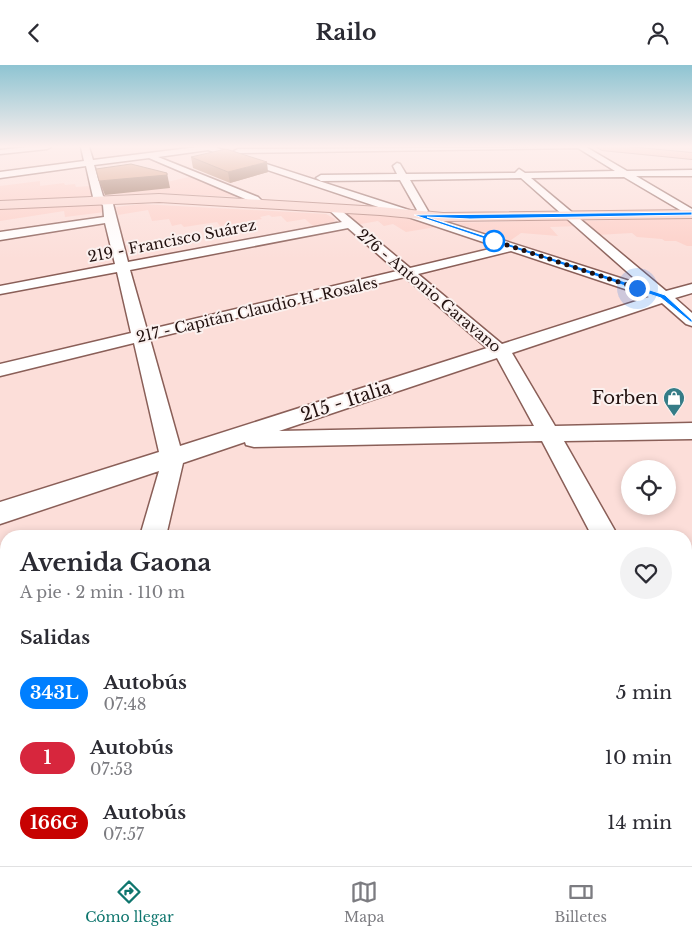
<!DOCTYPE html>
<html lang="es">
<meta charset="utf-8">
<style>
body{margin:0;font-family:"Libre Baskerville",serif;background:#f2f2f3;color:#2b2b33;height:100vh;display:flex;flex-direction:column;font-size:19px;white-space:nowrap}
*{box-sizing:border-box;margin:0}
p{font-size:16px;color:#7c7c81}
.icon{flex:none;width:28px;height:28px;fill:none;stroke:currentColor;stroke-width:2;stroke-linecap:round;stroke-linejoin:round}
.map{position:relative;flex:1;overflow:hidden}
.side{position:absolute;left:0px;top:465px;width:692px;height:336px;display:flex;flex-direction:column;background:#fff;border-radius:20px 20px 0 0;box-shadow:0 2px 8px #0003}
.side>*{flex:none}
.badge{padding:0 10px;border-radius:16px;font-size:18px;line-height:32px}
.buttons{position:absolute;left:621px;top:395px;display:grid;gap:10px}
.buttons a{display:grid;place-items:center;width:55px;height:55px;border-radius:50%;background:#fff;box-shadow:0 2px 8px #0003;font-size:25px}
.you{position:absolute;width:25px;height:25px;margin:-12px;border:4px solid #fff;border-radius:50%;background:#1a73e8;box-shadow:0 0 0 8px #1a73e833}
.map>.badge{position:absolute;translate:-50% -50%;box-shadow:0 0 0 2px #fff}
h2{padding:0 20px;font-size:19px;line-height:45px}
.round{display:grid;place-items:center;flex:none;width:52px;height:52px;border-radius:26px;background:#f2f2f3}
.head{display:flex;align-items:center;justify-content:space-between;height:85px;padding:0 20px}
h1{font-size:24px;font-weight:700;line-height:38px}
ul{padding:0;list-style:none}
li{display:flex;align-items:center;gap:15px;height:65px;padding:0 20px}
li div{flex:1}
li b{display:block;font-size:19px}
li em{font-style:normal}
li .badge{min-width:55px;font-weight:700;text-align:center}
header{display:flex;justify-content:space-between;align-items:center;height:65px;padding:0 20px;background:#fff;font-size:22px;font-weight:700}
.menu{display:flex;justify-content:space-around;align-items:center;height:70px;border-top:1px solid #e1e1e2;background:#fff;font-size:14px;color:#7c7c81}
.menu a{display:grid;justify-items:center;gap:2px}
.menu .current{color:#0f766e}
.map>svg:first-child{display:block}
</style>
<header><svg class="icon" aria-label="back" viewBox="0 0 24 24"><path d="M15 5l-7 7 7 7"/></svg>Railo<svg class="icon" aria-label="person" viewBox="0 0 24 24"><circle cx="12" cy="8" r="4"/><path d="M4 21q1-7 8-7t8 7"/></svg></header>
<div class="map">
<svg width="692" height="801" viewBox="0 0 692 801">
<rect width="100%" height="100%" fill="#fcded9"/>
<!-- built -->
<g fill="#fdcfc7">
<path d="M193,111L240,130L237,132L157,128L106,130H103L99,117L135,112L167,117Z"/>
<path d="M40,116V121L64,118L65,120L75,119L76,122L90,121L93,130L90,132L0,137V121Z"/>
<path d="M99,139L103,140L105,147L65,152L64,146L0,156V143Z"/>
<path d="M141,139L326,149L335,154L334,157L313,161L305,154L287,157L281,151L272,152L269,150L260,152L262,154L220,161L217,157L184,162L181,159L172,161L169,154L152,156L148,145L118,150L116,142Z"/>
<path d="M344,148L402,152L442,161L406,167L393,159L384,161L378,156L355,160Z"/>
<path d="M692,153V181H687L676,176H665L662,174L637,172L632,168L597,170L583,156Z"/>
<path d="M563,155L575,157L579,161L550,162L558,171L521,168L507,178L449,158Z"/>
</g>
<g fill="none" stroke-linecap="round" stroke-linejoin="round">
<!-- minor casing -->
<g stroke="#8a5f58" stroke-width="3">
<g id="minor">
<path d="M27,82H51L47,84L0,89V85Z"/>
<path d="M81,82H89L93,95L197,82H217V83L415,147L417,145L400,115L321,116L316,113L321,110L397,109L393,101L397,98L400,99L406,109L515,108L519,104L525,108L615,106L578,83L238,88L234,86L238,84L586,82L627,106L692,105V111H636L692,144V152L624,112L531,113L666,226L692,219V228L675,233L692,248V261L686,259L662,238L512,288L555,361L692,358V374L564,376L618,471H592L542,376L254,382L246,380L245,377L183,398L166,471H140L159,406L0,459V437L159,387L134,278L0,311V299L131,268L117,207L0,229V221L115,199L105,158L0,175V167L104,152L103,140L93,132L86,101L0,113V107L84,96ZM208,85L498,182L410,203L337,142L333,141L328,144L342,157L128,197L113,139L103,131L94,100L149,93L250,136L252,141H260L262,136L258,132L158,92ZM521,113L642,220L424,150L428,146L410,115ZM348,163L397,206L147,265L130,205ZM511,186L649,232L502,279L418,209ZM405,212L487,283L180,381L150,274ZM497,293L534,361L279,366Z"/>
<path d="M686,602L692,604V646L686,643Z"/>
<rect x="0" y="620" width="6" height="34"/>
<path d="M52,795H92L91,801H51Z"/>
</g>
</g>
<!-- major casing -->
<g stroke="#ac7e76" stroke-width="2">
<path id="major" d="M159,129L380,142L443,148L692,145V153L443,156L380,150L159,137L0,144V136Z"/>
</g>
<!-- highway casing -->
<g stroke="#ac7e76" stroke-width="2">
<path id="highway" d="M597,82H628L692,88V94L602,85Z"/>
</g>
<!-- minor -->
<use href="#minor" fill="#fff" fill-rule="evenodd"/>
<!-- major -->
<use href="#major" fill="#fad5ce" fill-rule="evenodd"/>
<!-- highway -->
<use href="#highway" fill="#f7b9ae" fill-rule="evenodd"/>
</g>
<!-- wall -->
<path fill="#b58368" d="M191,92L268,107L230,118L193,103Z"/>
<!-- shaded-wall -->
<g fill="#936a55">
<path d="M267,97L268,107L230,118L228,107Z"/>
<path d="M167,108L170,123L105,130L99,116Z"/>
</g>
<!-- building -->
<g fill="#d29879" stroke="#936a55">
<path d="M226,84L267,97L228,107L191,92Z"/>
<path d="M131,99L167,108V110L99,116L96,104Z"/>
</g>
<!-- sky -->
<linearGradient id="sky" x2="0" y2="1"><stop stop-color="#8ec4d2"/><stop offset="0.42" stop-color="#fef0ee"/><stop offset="1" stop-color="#fef0ee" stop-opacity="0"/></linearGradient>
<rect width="692" height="194" fill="url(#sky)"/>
<!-- line -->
<path fill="#007fff" stroke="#fff" d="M692,147V150L470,154L427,152L665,230L692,255V258L661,233L414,150Z"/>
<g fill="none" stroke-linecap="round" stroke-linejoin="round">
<!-- walk -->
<path stroke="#22110f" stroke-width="5" stroke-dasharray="0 9" d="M494,176L492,175L637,223"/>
</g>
<!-- icons -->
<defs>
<g id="shop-pin" transform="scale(1.125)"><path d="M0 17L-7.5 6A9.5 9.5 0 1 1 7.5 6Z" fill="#357c87" stroke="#fbf1ef"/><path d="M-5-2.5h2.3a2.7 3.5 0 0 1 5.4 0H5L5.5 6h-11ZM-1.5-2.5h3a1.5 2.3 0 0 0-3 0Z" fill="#fff"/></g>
</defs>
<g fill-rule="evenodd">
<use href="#shop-pin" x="674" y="333"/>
</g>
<!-- markers -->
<circle fill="#fff" stroke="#007fff" stroke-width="2.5" cx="494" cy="176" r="10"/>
<g text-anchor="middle" stroke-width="4" stroke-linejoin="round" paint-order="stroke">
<!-- far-street labels -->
<g font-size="15" fill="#22110f" stroke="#fbf1ef">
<text transform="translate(172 176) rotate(-11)" y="5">219 - Francisco Suárez</text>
<text transform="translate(429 226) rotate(40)" y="5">276 - Antonio Garavano</text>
<text transform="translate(257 245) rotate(-13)" y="5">217 - Capitán Claudio H. Rosales</text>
</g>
<!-- poi labels -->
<g font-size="18" fill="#22110f" stroke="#fbf1ef" text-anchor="end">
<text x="658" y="339">Forben</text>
</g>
<!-- street labels -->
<g font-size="18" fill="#22110f" stroke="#fbf1ef">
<text transform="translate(346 336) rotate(-18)" y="6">215 - Italia</text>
</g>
</g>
</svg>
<div class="buttons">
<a><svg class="icon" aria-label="locate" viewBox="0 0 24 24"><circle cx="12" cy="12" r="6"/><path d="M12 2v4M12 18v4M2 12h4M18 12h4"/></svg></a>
</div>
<div class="you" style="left:637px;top:223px"></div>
<section class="side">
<div class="head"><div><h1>Avenida Gaona</h1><p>A pie · 2 min · 110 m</p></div><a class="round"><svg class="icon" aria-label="heart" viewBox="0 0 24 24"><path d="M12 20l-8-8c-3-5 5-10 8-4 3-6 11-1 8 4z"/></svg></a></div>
<h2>Salidas</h2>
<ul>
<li><span class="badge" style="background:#007fff;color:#fff">343L</span><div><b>Autobús</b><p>07:48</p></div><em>5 min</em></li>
<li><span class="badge" style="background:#d7263d;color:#fff">1</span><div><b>Autobús</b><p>07:53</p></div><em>10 min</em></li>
<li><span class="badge" style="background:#c70201;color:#fff">166G</span><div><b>Autobús</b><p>07:57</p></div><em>14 min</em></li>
</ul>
</section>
</div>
<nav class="menu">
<a class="current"><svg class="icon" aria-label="directions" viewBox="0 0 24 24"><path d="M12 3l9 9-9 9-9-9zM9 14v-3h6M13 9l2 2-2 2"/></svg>Cómo llegar</a>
<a><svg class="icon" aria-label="map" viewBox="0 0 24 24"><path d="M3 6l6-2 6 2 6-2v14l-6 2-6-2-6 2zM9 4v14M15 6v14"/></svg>Mapa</a>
<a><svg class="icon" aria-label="tickets" viewBox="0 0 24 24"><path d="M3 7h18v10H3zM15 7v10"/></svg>Billetes</a>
</nav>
